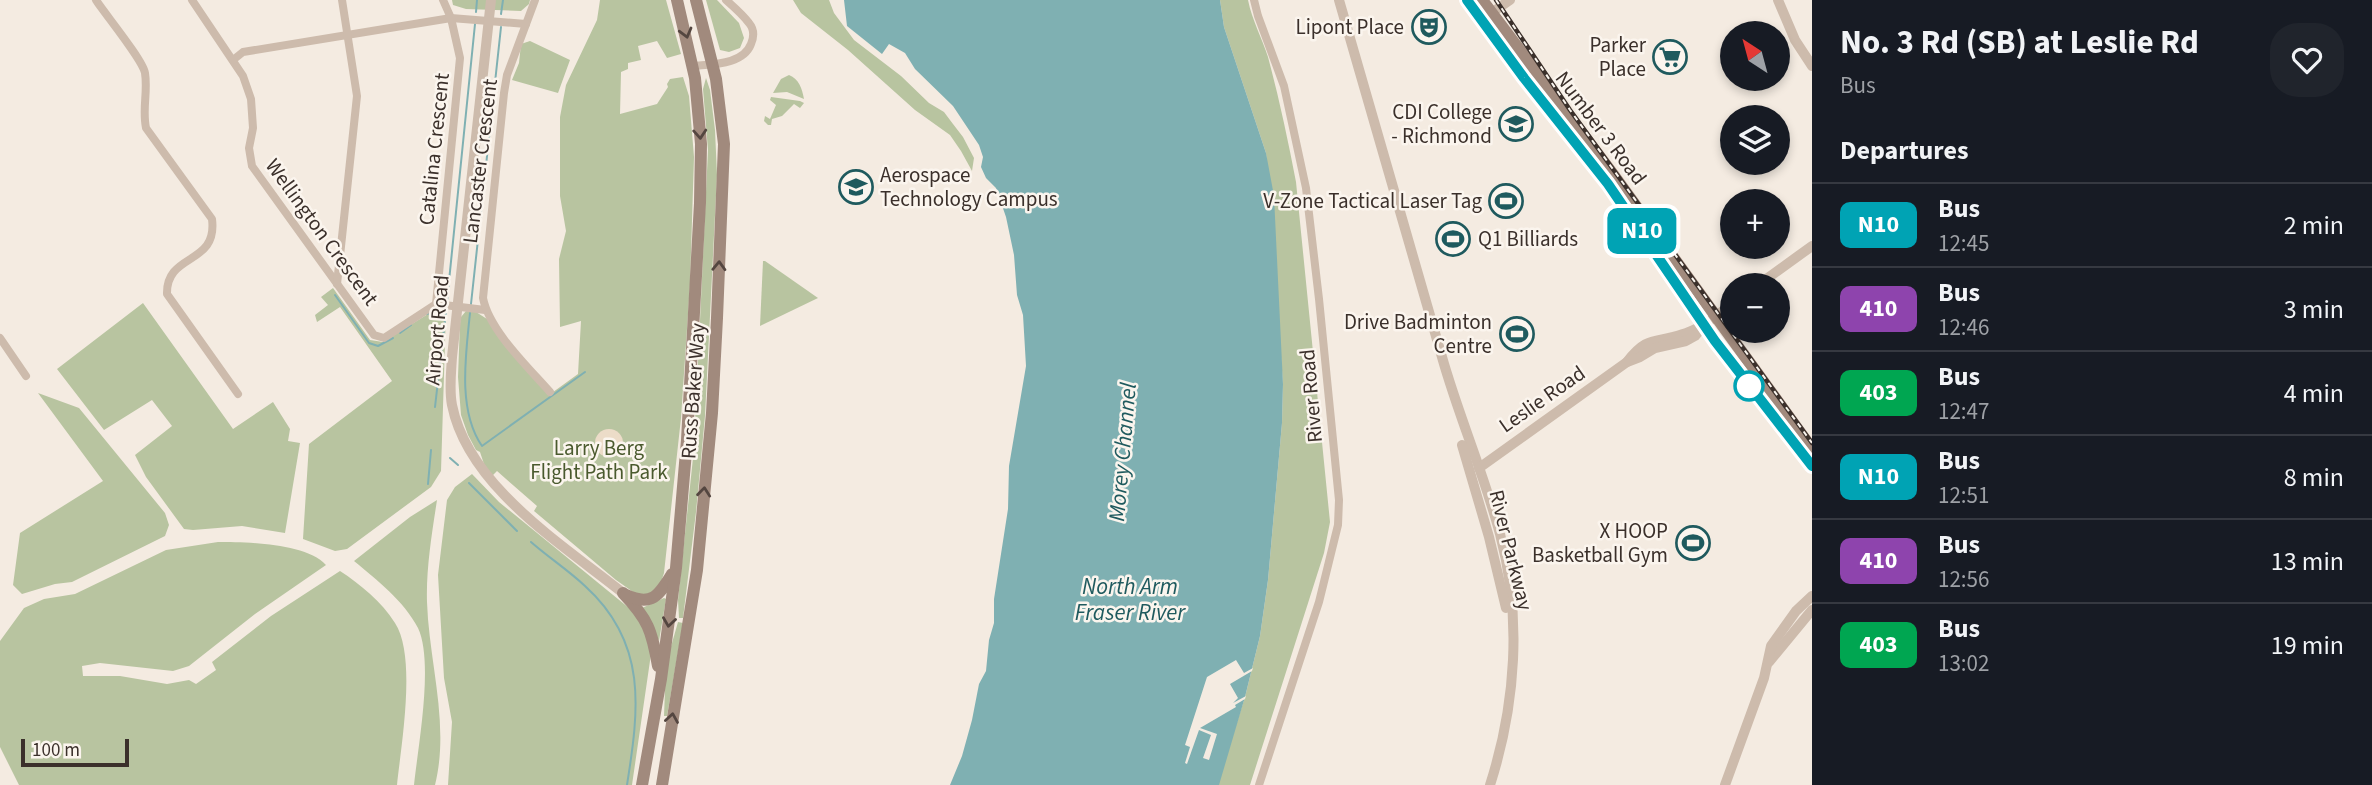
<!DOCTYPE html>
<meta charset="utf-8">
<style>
body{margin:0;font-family:"Source Sans 3",sans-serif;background:#20242c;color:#f1f3f6;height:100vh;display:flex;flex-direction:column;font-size:26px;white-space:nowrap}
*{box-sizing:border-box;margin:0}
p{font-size:23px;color:#9ea1a6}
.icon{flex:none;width:38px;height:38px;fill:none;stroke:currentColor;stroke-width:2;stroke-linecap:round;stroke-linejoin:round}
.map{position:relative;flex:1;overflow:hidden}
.side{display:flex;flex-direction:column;background:#171b24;width:560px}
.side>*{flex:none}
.badge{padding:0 14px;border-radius:10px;font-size:24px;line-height:46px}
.needle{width:46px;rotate:324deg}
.buttons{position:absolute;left:1720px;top:21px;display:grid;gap:14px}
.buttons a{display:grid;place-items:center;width:70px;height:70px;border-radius:50%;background:#171b24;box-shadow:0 4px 10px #0003;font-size:35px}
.scale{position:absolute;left:21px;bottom:18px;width:108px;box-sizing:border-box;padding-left:7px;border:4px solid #3b302b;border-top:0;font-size:19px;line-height:24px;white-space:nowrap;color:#3b302b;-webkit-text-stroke:5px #fbf5ee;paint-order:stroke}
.map>.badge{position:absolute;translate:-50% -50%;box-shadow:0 0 0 4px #fff}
h2{padding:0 28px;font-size:26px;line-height:63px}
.round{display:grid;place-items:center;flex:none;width:74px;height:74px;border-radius:28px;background:#20242c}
.headline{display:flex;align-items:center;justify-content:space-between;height:119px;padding:0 28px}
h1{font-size:33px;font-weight:700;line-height:52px}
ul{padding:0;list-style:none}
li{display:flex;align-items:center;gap:21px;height:84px;padding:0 28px;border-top:2px solid #363941}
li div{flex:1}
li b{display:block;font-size:26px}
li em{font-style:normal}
li .badge{min-width:77px;font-weight:700;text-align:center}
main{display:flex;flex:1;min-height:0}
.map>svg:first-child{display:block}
</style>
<main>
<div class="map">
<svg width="1812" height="785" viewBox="0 0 1812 785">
<rect width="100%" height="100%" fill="#f4ebe1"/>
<!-- green -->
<g fill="#b8c4a0">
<path d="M452,0H530L529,4L521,11L466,9L453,5Z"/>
<path d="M600,0H666L681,54L667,58L657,41L638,46L641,60L628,63V69L621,72L620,114L657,104L668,87L667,84L670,79L683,77L689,96L694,157L690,284L681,418L664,573L661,582L649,595L636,594L616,580L534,511L537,506L497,471L492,476L484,464L480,452L476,450L468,435L461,415L458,377L460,323L461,317L466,311L476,312L487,319L549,395L578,374L581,321L560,327L559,259L566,231L560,196V117L566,85L597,20Z"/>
<path d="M706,0H717L739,23L744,38L740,48L729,52L720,50Z"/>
<path d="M793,0H829L834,13L854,40L901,76L929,103L944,112L953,124L963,137L974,158L972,171L961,151L950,135L915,110L848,50L801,13Z"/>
<path d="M1220,0H1248C1252,20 1262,38 1268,57C1279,98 1288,140 1296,182L1330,522L1324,553L1250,785H1217L1245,697L1260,636L1268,580L1282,423L1283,384L1266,153L1224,27Z"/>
<path d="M530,41L570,60L558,93L512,80L519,63L521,44Z"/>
<path d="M789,75C799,79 802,88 804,99L787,92L773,93L781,79Z"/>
<path d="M706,78L710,90L715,130L717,175L705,416L696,512L683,618H679L678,600L693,458L698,363L708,150L703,89Z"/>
<path d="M771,97L800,101L804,103L800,108L794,104L782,116L772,119L771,125H768L764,121L765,116L770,119L776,105L770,100Z"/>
<path d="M763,261H765L818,298L760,326Z"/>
<path d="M333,288L370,340L383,342L436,309L446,311L441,471L431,487L347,549L335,551L303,539L309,444L392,381L340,307L317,322L315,315L328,305L321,297Z"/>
<path d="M143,303L233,429L273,402L290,429L288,441L300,443L285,533L242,526L193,530L184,529L146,477L135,455L172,426L152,400L104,430L57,369Z"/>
<path d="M38,393L79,408L165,513L169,525L165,536L72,582L55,584L22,594L13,585L20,533L103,481Z"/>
<path d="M472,474L499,502L629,608L643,623L651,654L632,785H448L452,722L444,678L438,575L447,500L455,487Z"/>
<path d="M437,500C432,533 426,568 427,602C429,663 450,724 435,785H414C418,746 434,662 418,628C404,601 377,580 354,561L410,517Z"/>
<path d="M218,542C246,542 306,543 326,565L255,614L189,666L173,671L100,663L82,666L83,676H120L167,684L189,680L196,684L216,670L212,662L271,616L340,571C360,584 382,602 395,623C417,657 401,745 397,785H19L0,747V641L24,608L44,599L75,594L166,550Z"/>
<path d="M664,598L666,599L659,641L642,608Z"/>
<path d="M678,622L683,623L667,716H664L666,664Z"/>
</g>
<!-- plaza -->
<circle fill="#ecdcc8" cx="609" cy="443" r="14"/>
<!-- water -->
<path fill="#7fb0b2" d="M844,0H1220L1224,27L1266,153L1274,196L1283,384L1282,423L1268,580L1260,636L1245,697L1219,785H950L962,756L972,720L979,684L986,671L989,640L994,623V599L1008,509L1009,466L1026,366L1023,315L1017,295L1014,255L1006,217L996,188L986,178L981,167L983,157L979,145L953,106L915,69L905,53L889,44L882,54L847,26Z"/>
<!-- pier -->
<path fill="#f4ebe1" d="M1236,660L1244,673L1253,668L1252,671L1230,684L1238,698L1233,703L1246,696L1245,699L1235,705L1236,707L1200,728L1217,734L1209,760L1203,758L1211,735L1199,730L1187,764L1185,763L1190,747L1185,745L1207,677Z"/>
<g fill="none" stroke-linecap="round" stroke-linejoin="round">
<!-- stream -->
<g stroke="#7fb0b2" stroke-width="2">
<path d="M476,12L477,0"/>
<path d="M501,14L503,0"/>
<path d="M335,295L369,343L378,346L393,338"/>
<path d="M447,301L475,24"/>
<path d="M471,304L501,27"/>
<path d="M470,313C466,353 457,410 482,446L585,372"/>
<path d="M427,314L434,311L445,313"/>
<path d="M400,333L411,325"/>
<path d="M435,407L446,311"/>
<path d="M450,458L458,465"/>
<path d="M469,483L517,531"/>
<path d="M428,484L431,450"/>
<path d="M531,542C548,557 568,570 585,586C648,643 639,709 627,785"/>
</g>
<!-- minor -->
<g stroke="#cdbbac" stroke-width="8">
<path d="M96,0C105,14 143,60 145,73C148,92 142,109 146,128L212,219C218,266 166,252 167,294L238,394"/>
<path d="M192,0L243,76L251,99L253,128L249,148L252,166L374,335L384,338L436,304L485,310"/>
<path d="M535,0L507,75L504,93L483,298C489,330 528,367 550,392"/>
<path d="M1254,0L1258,16L1284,86L1306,188L1319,299L1339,500L1338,525L1319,602L1259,785"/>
<path d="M233,60L243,52L451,18L526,24"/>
<path d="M693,66C712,64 743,65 751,44C754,37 754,29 749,23C743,15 734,7 726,0"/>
<path d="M337,284L357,96L342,0"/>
<path d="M436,304L460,58L451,18L443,0"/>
<path d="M0,338L26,376"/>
</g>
<!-- tertiary -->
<g stroke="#cdbbac" stroke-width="10">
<path d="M491,0L452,357C451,373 449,390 452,405C468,486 562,544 623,593"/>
<path d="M1339,0C1373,119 1408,238 1442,357C1459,417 1484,474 1500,534C1522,616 1516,704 1490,785"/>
<path d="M1778,0L1795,40L1812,66"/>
<path d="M1487,16L1510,0"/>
<path d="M1758,285L1812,246"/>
<path d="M1627,362C1648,334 1656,344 1683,334C1690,332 1697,328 1704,325"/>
<path d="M1462,445L1489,537L1506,608"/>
<path d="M1479,468L1627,362L1640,357L1655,348L1686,341L1695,336L1704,325L1732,304"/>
<path d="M1769,662L1812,610"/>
<path d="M1725,785L1764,678L1771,646L1796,611L1812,596"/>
</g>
<!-- secondary -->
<g stroke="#a18a7d" stroke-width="12">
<path d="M1467,0L1631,215L1715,341L1812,466"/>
<path d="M1482,0L1612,173L1812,449"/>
<path d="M623,593C648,619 652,631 658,666"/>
<path d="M626,595C652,607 659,595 672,574"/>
<path d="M642,785L661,679L676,568L687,440L700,203L701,144L695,78L677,0"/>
<path d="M662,785L697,570L712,413L717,318L724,144L716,79L696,0"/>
</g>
<!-- rail casing -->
<g stroke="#3b302b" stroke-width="4.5">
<path id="rail" d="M1496,0L1570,110L1812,443"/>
</g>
<!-- rail -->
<use href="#rail" stroke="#fbf5ee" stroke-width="2" stroke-dasharray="5" stroke-linecap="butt"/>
</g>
<!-- one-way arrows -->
<defs><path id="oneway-chevron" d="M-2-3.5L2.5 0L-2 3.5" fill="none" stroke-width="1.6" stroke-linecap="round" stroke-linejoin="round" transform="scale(1.75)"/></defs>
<g stroke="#544640">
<use href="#oneway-chevron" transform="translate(686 33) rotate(75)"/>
<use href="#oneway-chevron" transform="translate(700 134) rotate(86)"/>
<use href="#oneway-chevron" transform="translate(719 266) rotate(-88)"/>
<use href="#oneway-chevron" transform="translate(704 492) rotate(-84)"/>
<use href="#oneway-chevron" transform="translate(669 622) rotate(98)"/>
<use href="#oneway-chevron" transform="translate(672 718) rotate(-81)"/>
</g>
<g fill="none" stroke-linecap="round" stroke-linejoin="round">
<!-- line casing -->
<g stroke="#fff" stroke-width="16">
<path id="line" d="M1467,0L1524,78L1608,184L1715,341L1812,466"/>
</g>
<!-- line -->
<use href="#line" stroke="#00a3b4" stroke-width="10"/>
</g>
<!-- icons -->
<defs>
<g id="theatre-ring" transform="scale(1.75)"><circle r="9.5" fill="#fbf5ee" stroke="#1f5a5e" stroke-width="1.5"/><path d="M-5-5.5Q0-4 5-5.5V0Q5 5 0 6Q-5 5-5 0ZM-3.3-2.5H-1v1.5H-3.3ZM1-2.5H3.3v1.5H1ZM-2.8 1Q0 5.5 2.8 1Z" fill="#1f5a5e"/></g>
<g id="supermarket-ring" transform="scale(1.75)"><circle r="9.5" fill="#fbf5ee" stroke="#1f5a5e" stroke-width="1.5"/><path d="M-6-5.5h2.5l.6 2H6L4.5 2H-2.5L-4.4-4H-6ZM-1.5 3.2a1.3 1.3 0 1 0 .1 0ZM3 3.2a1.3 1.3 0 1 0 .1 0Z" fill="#1f5a5e"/></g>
<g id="university-ring" transform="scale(1.75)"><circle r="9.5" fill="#fbf5ee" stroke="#1f5a5e" stroke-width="1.5"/><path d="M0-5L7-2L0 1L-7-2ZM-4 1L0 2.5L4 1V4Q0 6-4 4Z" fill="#1f5a5e"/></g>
<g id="stadium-ring" transform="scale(1.75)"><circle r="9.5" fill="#fbf5ee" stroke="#1f5a5e" stroke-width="1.5"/><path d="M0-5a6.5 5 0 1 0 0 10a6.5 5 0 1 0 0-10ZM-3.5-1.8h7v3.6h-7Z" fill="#1f5a5e"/></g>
</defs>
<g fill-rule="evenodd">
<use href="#theatre-ring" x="1429" y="27"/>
<use href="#supermarket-ring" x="1670" y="57"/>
<use href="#university-ring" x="1516" y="124"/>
<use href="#university-ring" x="856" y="187"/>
<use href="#stadium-ring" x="1506" y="201"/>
<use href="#stadium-ring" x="1453" y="239"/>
<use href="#stadium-ring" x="1517" y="334"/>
<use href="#stadium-ring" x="1693" y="543"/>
</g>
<!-- markers -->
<circle fill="#fff" stroke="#00a3b4" stroke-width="3.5" cx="1749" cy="386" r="14"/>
<g text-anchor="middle" stroke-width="5" stroke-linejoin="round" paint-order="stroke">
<!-- poi labels -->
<g font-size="21" fill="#3b302b" stroke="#fbf5ee" text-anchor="end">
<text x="1404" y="34">Lipont Place</text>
<text x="1646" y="52">Parker<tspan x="1646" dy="24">Place</tspan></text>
<text x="1492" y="119">CDI College<tspan x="1492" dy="24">- Richmond</tspan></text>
<text x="880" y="182" text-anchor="start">Aerospace<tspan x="880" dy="24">Technology Campus</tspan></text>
<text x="1482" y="208">V-Zone Tactical Laser Tag</text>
<text x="1478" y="246" text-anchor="start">Q1 Billiards</text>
<text x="1492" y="329">Drive Badminton<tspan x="1492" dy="24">Centre</tspan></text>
<text x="1668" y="538">X HOOP<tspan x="1668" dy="24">Basketball Gym</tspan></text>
</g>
<!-- street labels -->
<g font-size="21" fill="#3b302b" stroke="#fbf5ee">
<text transform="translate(1601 128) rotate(53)" y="7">Number 3 Road</text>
<text transform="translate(434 149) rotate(-84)" y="7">Catalina Crescent</text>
<text transform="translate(480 161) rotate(-83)" y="7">Lancaster Crescent</text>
<text transform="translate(322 232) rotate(54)" y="7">Wellington Crescent</text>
<text transform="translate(437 330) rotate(-85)" y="7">Airport Road</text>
<text transform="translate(693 391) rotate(-86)" y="7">Russ Baker Way</text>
<text transform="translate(1311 396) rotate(-95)" y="7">River Road</text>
<text transform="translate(1542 399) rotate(-35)" y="7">Leslie Road</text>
<text transform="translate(1511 550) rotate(76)" y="7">River Parkway</text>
</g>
<!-- park labels -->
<g font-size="21" fill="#4a5a2e" stroke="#fbf5ee">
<text x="599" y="455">Larry Berg<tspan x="599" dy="24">Flight Path Park</tspan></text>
</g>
<!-- water labels -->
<g font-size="23" font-style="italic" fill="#1f5a5e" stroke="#fbf5ee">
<text transform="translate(1122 452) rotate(-85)" y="8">Morey Channel</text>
<text x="1130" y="594">North Arm<tspan x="1130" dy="26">Fraser River</tspan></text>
</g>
</g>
</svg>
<div class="buttons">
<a><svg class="needle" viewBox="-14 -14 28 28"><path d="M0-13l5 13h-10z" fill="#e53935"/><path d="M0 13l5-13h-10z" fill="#9ea1a6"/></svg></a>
<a><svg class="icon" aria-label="layers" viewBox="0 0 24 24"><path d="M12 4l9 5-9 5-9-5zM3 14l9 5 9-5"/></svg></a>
<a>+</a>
<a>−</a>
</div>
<div class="scale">100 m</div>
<b class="badge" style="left:1642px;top:231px;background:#00a3b4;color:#fff">N10</b>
</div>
<section class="side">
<div class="headline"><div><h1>No. 3 Rd (SB) at Leslie Rd</h1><p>Bus</p></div><a class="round"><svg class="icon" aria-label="heart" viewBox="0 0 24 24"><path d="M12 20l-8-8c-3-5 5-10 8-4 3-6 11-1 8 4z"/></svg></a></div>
<h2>Departures</h2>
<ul>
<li><span class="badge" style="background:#00a3b4;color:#fff">N10</span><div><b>Bus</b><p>12:45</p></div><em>2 min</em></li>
<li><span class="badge" style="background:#8e44ad;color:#fff">410</span><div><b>Bus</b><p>12:46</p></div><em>3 min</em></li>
<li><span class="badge" style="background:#00a651;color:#fff">403</span><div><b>Bus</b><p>12:47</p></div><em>4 min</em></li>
<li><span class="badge" style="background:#00a3b4;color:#fff">N10</span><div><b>Bus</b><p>12:51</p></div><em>8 min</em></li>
<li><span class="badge" style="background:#8e44ad;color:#fff">410</span><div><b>Bus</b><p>12:56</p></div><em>13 min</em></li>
<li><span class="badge" style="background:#00a651;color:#fff">403</span><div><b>Bus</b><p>13:02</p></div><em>19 min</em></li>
</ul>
</section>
</main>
